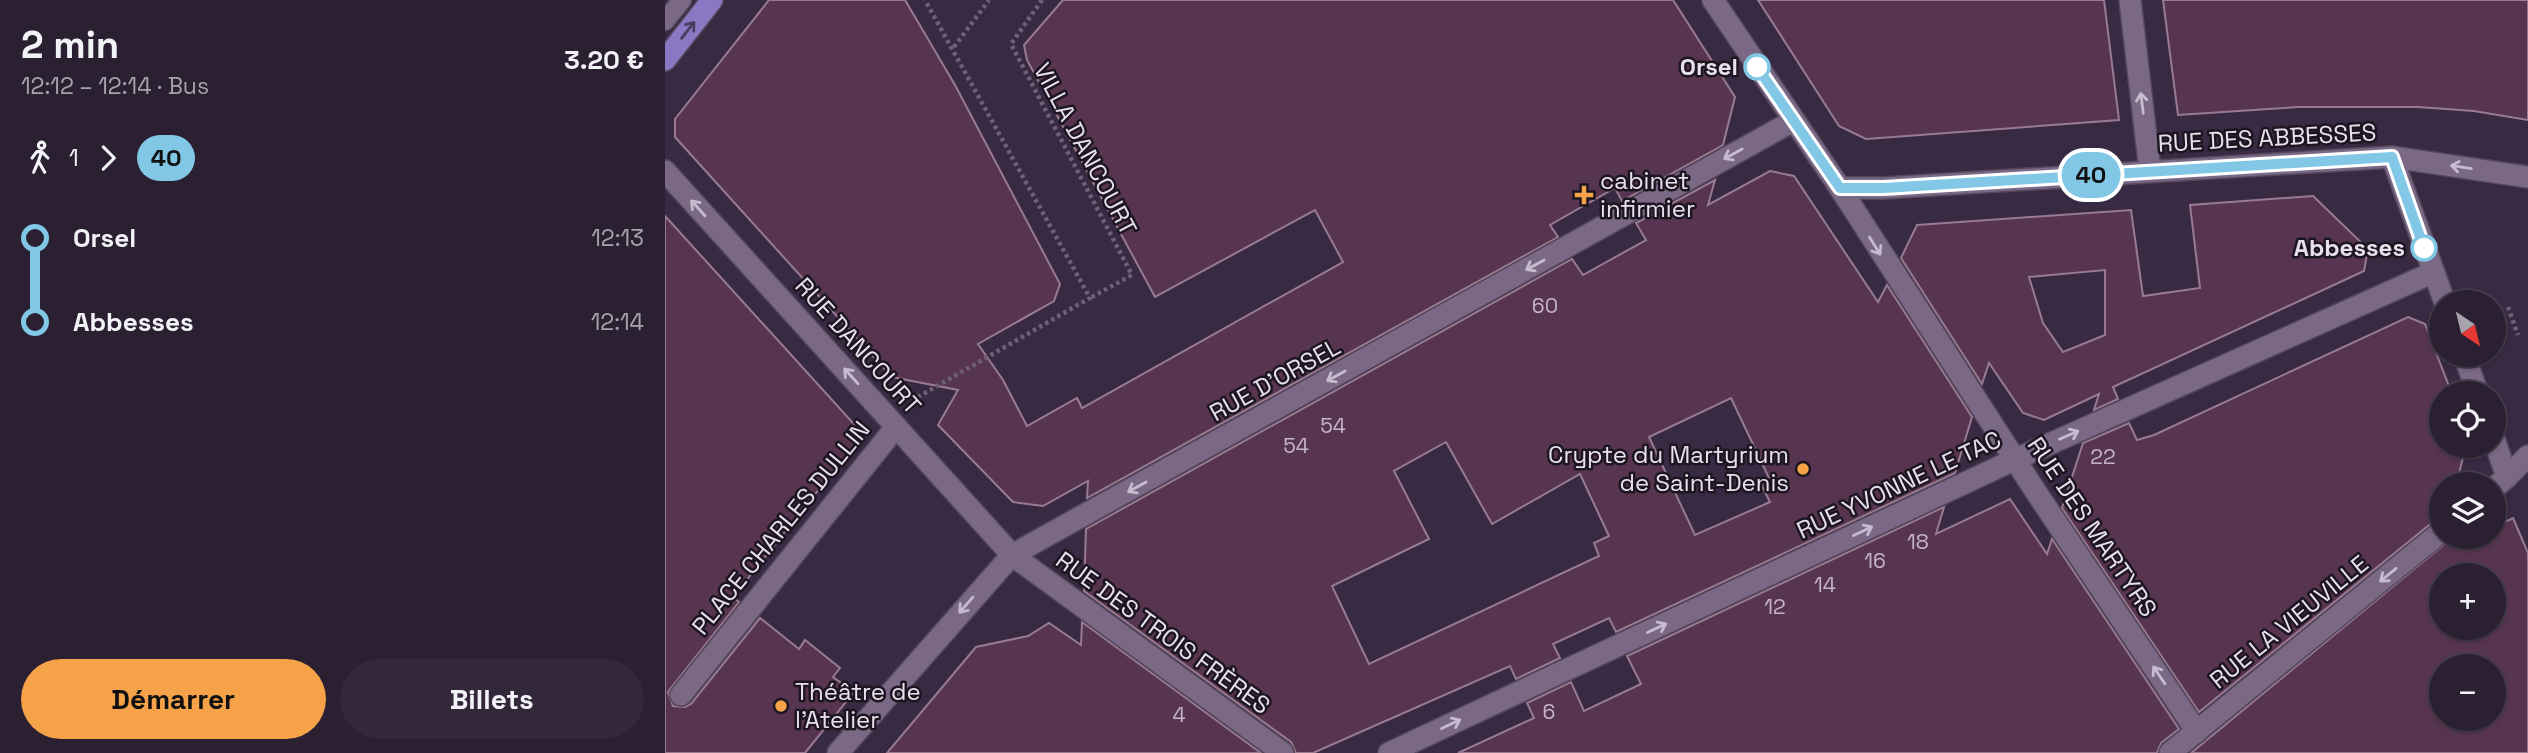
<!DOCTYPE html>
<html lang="fr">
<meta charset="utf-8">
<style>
body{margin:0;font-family:"Space Grotesk",sans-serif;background:#33283a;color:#f1f3f6;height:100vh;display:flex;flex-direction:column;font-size:26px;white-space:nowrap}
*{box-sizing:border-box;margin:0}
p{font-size:23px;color:#a6a3ac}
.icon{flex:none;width:38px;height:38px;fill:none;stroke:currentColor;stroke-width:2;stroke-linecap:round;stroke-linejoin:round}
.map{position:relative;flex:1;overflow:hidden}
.details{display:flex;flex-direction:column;background:#2b2032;width:665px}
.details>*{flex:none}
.badge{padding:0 14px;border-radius:23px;font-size:24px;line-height:46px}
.needle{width:46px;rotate:145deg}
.tools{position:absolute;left:1764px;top:290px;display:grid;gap:14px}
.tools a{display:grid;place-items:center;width:77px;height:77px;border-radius:50%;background:#2b2032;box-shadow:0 2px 5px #0004,0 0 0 2px #473e4d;font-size:35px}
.map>.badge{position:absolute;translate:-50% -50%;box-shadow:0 0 0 4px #fff}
.legs{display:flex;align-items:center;gap:10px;height:77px;padding:0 21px;font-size:23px}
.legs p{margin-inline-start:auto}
.overview{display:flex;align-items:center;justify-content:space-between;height:119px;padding:0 21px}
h1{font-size:38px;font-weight:700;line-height:52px}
.cta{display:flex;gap:14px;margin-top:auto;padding:14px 21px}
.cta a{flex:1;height:80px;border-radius:42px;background:#f6a248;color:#111;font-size:28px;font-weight:700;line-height:80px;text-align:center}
.cta a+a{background:#33283a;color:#f1f3f6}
ul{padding:0 21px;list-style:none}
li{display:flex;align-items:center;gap:24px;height:84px;font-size:26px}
li i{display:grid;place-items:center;width:10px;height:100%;margin:0 9px;background:currentColor}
li i::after{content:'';width:18px;height:18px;margin:-9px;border:5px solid;border-radius:50%;background:#2b2032}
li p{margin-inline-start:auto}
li:first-child i{background:linear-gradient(#0000 50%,currentColor 0)}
li:last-child i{background:linear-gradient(currentColor 50%,#0000 0)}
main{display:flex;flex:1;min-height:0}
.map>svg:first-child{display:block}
</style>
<main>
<section class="details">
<div class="overview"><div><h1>2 min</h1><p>12:12 – 12:14 · Bus</p></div><b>3.20 €</b></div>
<div class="legs"><svg class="icon" aria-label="walk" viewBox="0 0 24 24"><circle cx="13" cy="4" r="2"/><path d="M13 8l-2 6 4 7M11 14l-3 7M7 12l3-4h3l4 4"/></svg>1<svg class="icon" aria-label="forward" viewBox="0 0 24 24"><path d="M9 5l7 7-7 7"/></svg><b class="badge" style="background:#82c8e6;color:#111">40</b></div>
<ul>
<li><i style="color:#82c8e6"></i><b>Orsel</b><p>12:13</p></li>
<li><i style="color:#82c8e6"></i><b>Abbesses</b><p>12:14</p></li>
</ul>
<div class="cta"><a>Démarrer</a><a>Billets</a></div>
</section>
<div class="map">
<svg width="1863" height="753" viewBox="0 0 1863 753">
<rect width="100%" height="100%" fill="#392a43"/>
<!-- building -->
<g fill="#573550" stroke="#987b91" stroke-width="2" fill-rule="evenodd">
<path d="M104,0H240L290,85L395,284L389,301L313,344L338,380L362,426L412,398L417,408L678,262L650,210L490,297L362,60L359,45L398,0H1008L1070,97L1058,145L957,201L950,188L885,225L893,237L422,498L423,481L378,506L348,502L273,425L293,390L227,377L10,137V119Z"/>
<path d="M1093,0H1439L1454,120L1201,139L1174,126Z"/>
<path d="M1498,0H1863V120L1809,111L1753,107H1633L1513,115Z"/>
<path d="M1105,171L1129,176L1213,302L1222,285L1307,417L1290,473L951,632L944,618L888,644L895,658L851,679L845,666L648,753H631L626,742L419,591L421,529L907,259L918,275L981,240L971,223L1050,180L1043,205ZM1066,398L1104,478L1095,482L1105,502L1030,535L984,437ZM781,442L827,524L915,474L944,536L929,543L934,556L704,664L667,586L764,539L729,471Z"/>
<path d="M1648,196L1703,249L1699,271L1448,387L1453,399L1429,410L1434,394L1379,420L1358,413L1324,363L1317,384L1236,258L1252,225L1466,210L1478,296L1535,288L1525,205ZM1440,270V335L1398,352L1378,323L1364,277Z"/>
<path d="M0,216L198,434L68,597L74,602L3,692L8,706L20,707L26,704L95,618L134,649L140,640L175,668L168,677L189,692L140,753H0Z"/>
<path d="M1743,317L1760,324L1787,394H1776V446H1801L1791,485H1776V519L1768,522L1534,712L1397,508L1418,443L1464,423L1472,440L1489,435Z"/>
<path d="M1345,499L1382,554L1387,539L1514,729L1496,743L1492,753H793L869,718L862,703L906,682L919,711L976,684L962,656L1279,507L1271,534Z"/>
<path d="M1848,518L1863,553V753H1526L1788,537H1829V527ZM1776,576H1829V628H1776ZM1776,667H1829V719H1776Z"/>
<path d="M417,622L596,753H222L311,647L363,636L384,623L416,645Z"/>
</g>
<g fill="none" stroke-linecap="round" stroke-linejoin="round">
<!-- service casing -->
<g stroke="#54475c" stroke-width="21">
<path id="service" d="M0,21L17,0"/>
</g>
<!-- pedestrian casing -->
<g stroke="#54475c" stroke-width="24">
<g id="pedestrian">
<path d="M1842,477L1863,456"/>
<path d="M347,555L1128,121"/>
</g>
</g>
<!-- minor casing -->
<g stroke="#54475c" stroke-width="24">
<g id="minor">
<path d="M1048,0L1175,188L1371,492L1532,732"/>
<path d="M1465,0L1485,171"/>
<path d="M1727,157L1780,303"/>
<path d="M0,171L347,555L618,753"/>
<path d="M1175,188H1219L1727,157L1863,177"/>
<path d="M1799,355L1813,394"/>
<path d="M1829,439L1842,477L1829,488"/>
<path d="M16,695L231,427"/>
<path d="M173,753L347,555"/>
<path d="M724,753L1351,459L1769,272"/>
<path d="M1505,753L1776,532"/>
</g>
</g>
<!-- primary casing -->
<g stroke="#54475c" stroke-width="24">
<path id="primary" d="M0,60L47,0"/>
</g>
<!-- path -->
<g stroke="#6e6077" stroke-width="4.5" stroke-dasharray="3.5 3.5" stroke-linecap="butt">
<path d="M377,0L346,44L467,275L425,298"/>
<path d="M289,47L324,0"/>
<path d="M1843,307L1853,335"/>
<path d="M249,403L253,397L425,298L260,0"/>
</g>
<!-- service -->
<use href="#service" stroke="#7a6885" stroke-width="18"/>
<!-- pedestrian -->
<use href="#pedestrian" stroke="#7a6885" stroke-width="21"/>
<!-- minor -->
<use href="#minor" stroke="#7a6885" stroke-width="21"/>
<!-- primary -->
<use href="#primary" stroke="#8a78c4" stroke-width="21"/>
</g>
<!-- one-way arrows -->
<defs><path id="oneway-shaft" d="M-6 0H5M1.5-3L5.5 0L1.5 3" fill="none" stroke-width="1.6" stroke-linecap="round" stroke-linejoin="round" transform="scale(1.75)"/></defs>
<use stroke="#493d62" href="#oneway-shaft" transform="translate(23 30) rotate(-52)"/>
<g stroke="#c7bbcf">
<use href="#oneway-shaft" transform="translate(1477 103) rotate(-97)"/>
<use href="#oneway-shaft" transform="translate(1068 154) rotate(151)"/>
<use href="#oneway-shaft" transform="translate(1796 167) rotate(-171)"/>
<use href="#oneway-shaft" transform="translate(33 208) rotate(-132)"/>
<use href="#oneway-shaft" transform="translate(1210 246) rotate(58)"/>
<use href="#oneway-shaft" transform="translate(870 265) rotate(151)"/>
<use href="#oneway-shaft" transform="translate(186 376) rotate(-132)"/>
<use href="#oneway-shaft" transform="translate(671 376) rotate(151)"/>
<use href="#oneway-shaft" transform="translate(1404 435) rotate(-24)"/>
<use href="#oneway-shaft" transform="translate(472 487) rotate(151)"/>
<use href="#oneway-shaft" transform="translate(1198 531) rotate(-25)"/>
<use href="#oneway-shaft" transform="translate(1723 575) rotate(141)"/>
<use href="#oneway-shaft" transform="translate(301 605) rotate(131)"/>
<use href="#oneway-shaft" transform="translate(992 628) rotate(-25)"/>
<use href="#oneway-shaft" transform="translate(1494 675) rotate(-124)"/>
<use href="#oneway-shaft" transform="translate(786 724) rotate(-25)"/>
</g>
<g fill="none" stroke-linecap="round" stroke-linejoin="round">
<!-- line-1 casing -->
<g stroke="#fff" stroke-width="16">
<path id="line-1" d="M1092,67L1175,188H1219L1727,157L1759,248"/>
</g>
<!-- line-1 -->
<use href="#line-1" stroke="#82c8e6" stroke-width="10"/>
</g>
<!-- markers -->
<g fill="#fff" stroke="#82c8e6" stroke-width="3.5">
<circle cx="1092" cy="67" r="12"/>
<circle cx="1759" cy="248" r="12"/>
</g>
<g fill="#f6a248" stroke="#1d1621" stroke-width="2.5">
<path d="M915.5 184.5h7v7h7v7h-7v7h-7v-7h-7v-7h7z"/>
<circle cx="1138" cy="469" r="7"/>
<circle cx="116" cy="706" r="7"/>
</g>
<g text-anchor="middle" stroke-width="5" stroke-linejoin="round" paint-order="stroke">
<!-- number labels -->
<g font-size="21" fill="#c4b4c7">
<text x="880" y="313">60</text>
<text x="668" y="433">54</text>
<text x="631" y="453">54</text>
<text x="1438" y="464">22</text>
<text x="1253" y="549">18</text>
<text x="1210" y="568">16</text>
<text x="1160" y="592">14</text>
<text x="1110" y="614">12</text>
<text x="884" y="719">6</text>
<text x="514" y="722">4</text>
</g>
<!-- stop labels -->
<g font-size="24" font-weight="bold" fill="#e8dfef" stroke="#1d1621" text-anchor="end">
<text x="1073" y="75">Orsel</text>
<text x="1740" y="256">Abbesses</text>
</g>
<!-- street labels -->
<g font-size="24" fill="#e8dfef" stroke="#1d1621">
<text transform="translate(1602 138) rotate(-3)" y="8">RUE DES ABBESSES</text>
<text transform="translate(420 149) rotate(62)" y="8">VILLA DANCOURT</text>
<text transform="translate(193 346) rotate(48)" y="8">RUE DANCOURT</text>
<text transform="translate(610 380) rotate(-29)" y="8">RUE D'ORSEL</text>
<text transform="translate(1234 485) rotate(-25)" y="8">RUE YVONNE LE TAC</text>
<text transform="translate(1427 527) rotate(56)" y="8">RUE DES MARTYRS</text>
<text transform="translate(116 528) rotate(-51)" y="8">PLACE CHARLES DULLIN</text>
<text transform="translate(1624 622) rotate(-39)" y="8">RUE LA VIEUVILLE</text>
<text transform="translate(498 633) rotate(36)" y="8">RUE DES TROIS FRÈRES</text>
</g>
<!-- poi labels -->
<g font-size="24" fill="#e8dfef" stroke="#1d1621" text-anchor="start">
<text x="935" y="189">cabinet<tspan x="935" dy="28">infirmier</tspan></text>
<text x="1124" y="463" text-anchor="end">Crypte du Martyrium<tspan x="1124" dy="28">de Saint-Denis</tspan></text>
<text x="130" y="700">Théâtre de<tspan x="130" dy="28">l'Atelier</tspan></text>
</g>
</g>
</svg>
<div class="tools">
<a><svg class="needle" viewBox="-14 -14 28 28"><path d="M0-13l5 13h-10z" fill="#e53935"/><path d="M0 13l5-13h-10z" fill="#a6a3ac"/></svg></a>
<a><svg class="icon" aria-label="locate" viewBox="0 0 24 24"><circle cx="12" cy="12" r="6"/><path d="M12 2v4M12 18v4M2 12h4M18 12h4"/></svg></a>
<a><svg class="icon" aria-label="layers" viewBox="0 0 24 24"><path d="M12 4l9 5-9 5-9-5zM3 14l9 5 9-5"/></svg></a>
<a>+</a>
<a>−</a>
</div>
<b class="badge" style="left:1426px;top:175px;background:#82c8e6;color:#111">40</b>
</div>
</main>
